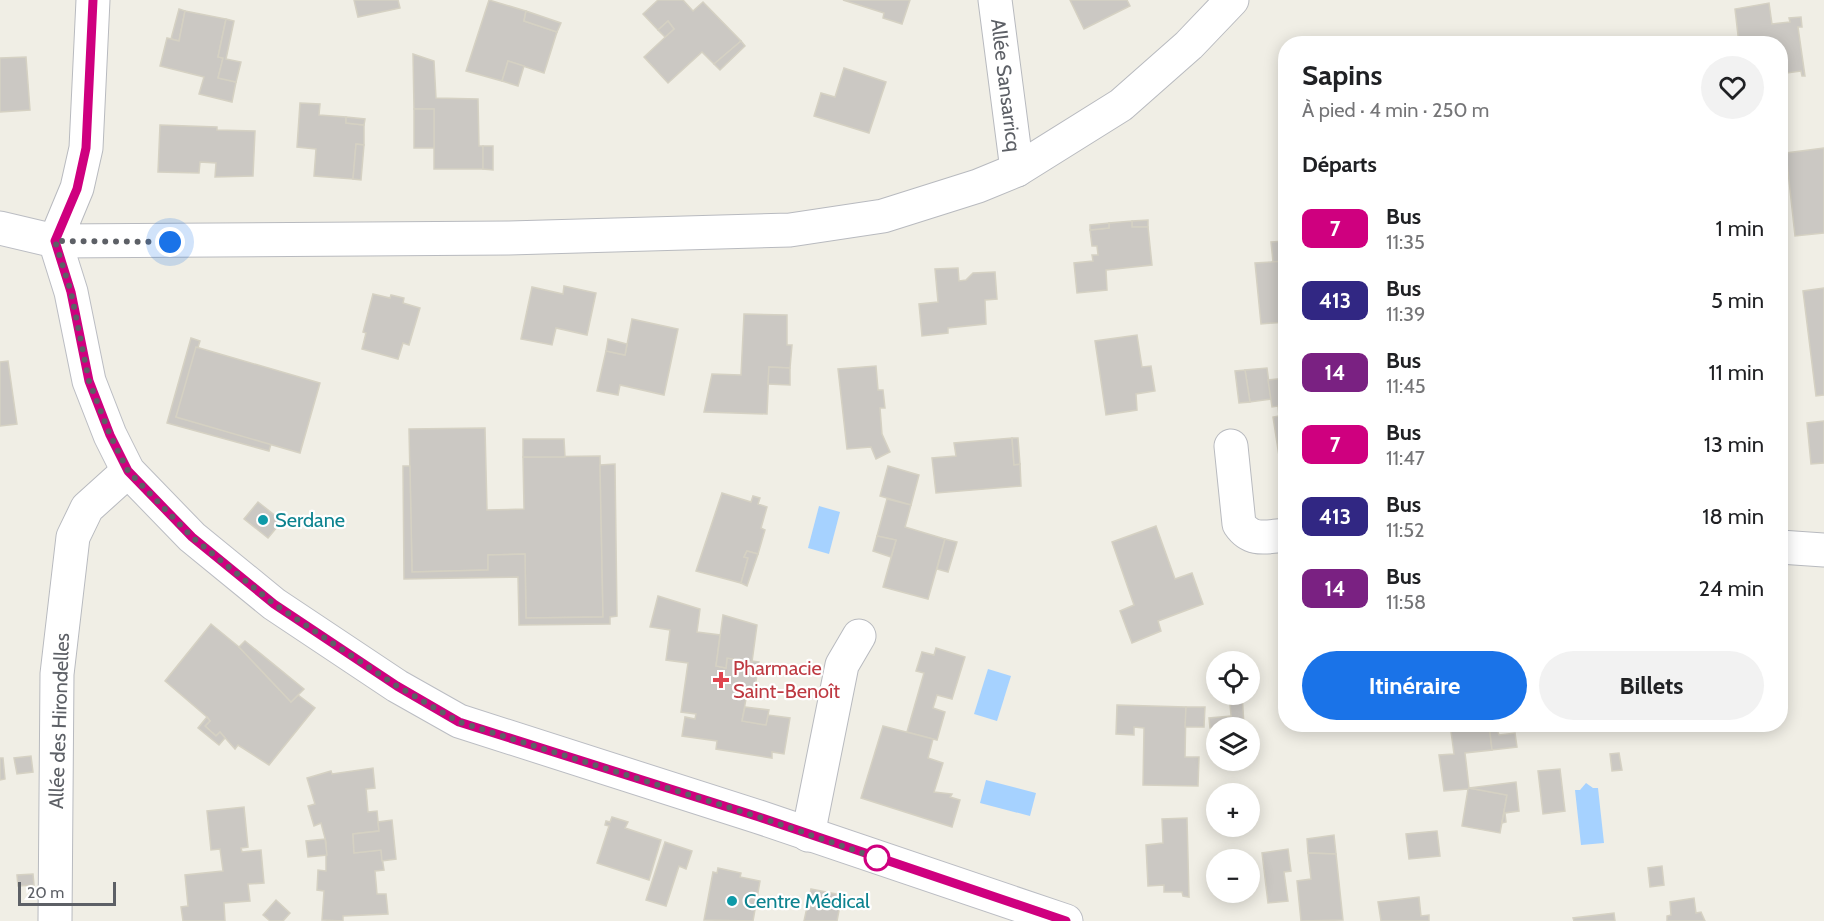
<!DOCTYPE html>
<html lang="fr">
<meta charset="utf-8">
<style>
body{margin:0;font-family:Cabin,sans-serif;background:#f2f2f2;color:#202124;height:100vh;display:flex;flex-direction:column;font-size:22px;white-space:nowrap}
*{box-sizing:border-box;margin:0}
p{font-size:20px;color:#757577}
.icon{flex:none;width:33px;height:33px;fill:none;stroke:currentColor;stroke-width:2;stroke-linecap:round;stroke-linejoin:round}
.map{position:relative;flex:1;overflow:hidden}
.details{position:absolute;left:1278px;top:36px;width:510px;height:696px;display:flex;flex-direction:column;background:#fff;border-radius:24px;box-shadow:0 3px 15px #0003}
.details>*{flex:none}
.badge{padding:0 12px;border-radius:9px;font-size:21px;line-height:39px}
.buttons{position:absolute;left:1206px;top:651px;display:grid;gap:12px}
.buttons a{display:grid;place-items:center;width:54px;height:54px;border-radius:50%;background:#fff;box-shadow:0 3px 15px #0003;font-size:30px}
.scale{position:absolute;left:18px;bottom:15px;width:98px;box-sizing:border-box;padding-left:6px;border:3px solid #5d6066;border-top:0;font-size:16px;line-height:21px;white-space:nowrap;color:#5d6066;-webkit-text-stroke:4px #fff;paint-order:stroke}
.you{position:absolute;width:30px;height:30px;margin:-15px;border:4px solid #fff;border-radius:50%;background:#1a73e8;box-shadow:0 0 0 9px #1a73e833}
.map>.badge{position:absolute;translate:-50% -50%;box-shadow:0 0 0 3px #fff}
h2{padding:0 24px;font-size:22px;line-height:54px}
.round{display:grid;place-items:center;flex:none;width:63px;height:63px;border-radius:32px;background:#f2f2f2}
.headline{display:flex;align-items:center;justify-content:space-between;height:102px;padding:0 24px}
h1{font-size:28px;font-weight:700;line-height:45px}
.cta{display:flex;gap:12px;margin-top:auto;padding:12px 24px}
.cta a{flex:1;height:69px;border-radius:36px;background:#1a73e8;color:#fff;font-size:24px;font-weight:700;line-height:69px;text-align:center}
.cta a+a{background:#f2f2f2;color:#202124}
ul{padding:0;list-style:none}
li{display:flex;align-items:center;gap:18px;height:72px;padding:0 24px}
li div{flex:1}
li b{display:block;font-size:22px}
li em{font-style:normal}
li .badge{min-width:66px;font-weight:700;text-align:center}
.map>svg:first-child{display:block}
</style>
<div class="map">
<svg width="1824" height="921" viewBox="0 0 1824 921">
<rect width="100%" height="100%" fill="#f0eee5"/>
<!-- water -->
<g fill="#a6d2ff">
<path d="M819,506L840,512L829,554L808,548Z"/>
<path d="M988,669L1011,676L997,721L974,714Z"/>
<path d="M986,780L1036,793L1030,816L980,803Z"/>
<path d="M1586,783L1593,788H1598L1604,843L1581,845L1575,790H1580Z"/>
</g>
<!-- building -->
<g fill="#cbc8c3" stroke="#d5d1c3" stroke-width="1.5">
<path d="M354,0H398L400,8L358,17Z"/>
<path d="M489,0L526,11L524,21L557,32L544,73L508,61L502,81L466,71Z"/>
<path d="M658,0H683L693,11L703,2L741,41L714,64L702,52L668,83L644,57L674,29L668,21L658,30L643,14Z"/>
<path d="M843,0H910L902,24L883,18L884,13Z"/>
<path d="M1070,0H1127L1130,6L1084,29Z"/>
<path d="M1769,3L1772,24L1790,22L1789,18L1801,17L1802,27H1798L1805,76H1802L1801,71L1780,74V44H1739L1735,9Z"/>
<path d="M179,9L185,11L179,41L171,39Z"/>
<path d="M185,11L226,19L218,57L223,58L218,78L236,82L232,102L199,94L204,77L160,66L167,38L179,41Z"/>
<path d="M526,11L561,23L557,32L524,21Z"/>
<path d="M226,19L234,21L226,59L241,62L236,82L218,78L223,58L218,57Z"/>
<path d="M668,21L674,29L665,37L658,30Z"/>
<path d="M741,41L745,46L720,70L714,64Z"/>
<path d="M413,54L434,61L436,98L478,99L479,146H483V169H434V109H414Z"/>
<path d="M26,57L30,110L0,112V58Z"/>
<path d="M508,61L524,66L518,86L502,81Z"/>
<path d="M844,68L886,82L869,133L814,116L821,93L835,97Z"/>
<path d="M300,103L320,104L319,115L346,117V123L364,125V145L356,144L353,179L314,176L316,149L297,147Z"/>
<rect x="414" y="109" width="20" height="39"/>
<path d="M346,117L365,119L364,125L346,123Z"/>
<path d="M160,125L217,127V130L255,131L253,176L215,177L216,163L200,162L199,173L158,172Z"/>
<path d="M356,144L364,145L361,180L353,179Z"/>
<path d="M483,146H493V170L483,169Z"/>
<path d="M1824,148V233L1795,236L1786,153Z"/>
<path d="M1148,220V227H1132V221Z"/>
<path d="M1132,221V227H1148L1152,265L1106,270L1107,290L1077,293L1074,263L1093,261L1092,255H1098L1097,246H1092L1090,230L1109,228V223Z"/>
<path d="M1109,223V228L1090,230V225Z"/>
<path d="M1286,241V261L1273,262L1271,242Z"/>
<path d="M1286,261V322L1261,324L1255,263Z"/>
<path d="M958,268L959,281L966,280L973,273L995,272L997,299L985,300L986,324L948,328V333L922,336L919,304L938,302L935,269Z"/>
<path d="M564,286L596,293L587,335L556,328L552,345L521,339L532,287L563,294Z"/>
<path d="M1824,288V395L1816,396L1803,291Z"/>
<path d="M373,294L390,298L391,295L404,298L403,303L420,308L409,345L403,343L398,359L362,349L366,333L363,332Z"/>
<path d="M744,314L787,315V345H792L790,368L769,367L767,414L704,412L712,374L741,375Z"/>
<path d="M632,319L678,329L664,395L620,385L618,395L597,391L606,351L625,355Z"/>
<path d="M1137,335L1142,367L1151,366L1155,391L1136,394L1137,410L1106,415L1095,341Z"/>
<path d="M191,338L200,341L176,417L271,444L269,451L167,423Z"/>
<path d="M608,339L627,344L625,355L606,351Z"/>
<path d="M196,347L320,383L300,453L176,417Z"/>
<path d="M8,361L17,424L0,426V362Z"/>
<path d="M876,366L878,390H883L885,408H880L882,434L890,452L876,459L871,447L847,449L838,369Z"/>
<path d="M769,367L790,368V385L768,384Z"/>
<path d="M1267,368L1271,399L1250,402L1245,370Z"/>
<path d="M1245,370L1250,402L1239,403L1235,371Z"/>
<path d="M1286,378V455L1279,456L1273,417L1279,416L1278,406L1272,407L1268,380Z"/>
<path d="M1824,421V463L1811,464L1807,423Z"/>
<path d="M485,428L487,510L524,509L523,457L600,456L603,617L526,618L525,554L488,555V570L412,572L409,429Z"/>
<path d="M1012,438L1014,465L1020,464L1021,486L936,493L932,458L956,456L954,443Z"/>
<path d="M1012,438H1018L1020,464L1014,465Z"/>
<path d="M523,439H564L565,457H523Z"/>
<path d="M615,464L617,616L610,617V624L519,625L518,577L404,579L403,466H410L412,572L488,570V555L525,554L526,618L603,617L600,465Z"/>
<path d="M888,466L919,475L911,505L880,496Z"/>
<path d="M722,493L751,502L753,496L760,498L758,504L767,507L761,528L765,530L758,554L747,551L744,557L748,558L741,583L696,571Z"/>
<path d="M887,499L911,505L905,527L945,539L928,599L883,587L896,540L877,536Z"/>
<path d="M258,502L282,521L268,538L244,519Z"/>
<path d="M1156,526L1175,579L1192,573L1203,604L1158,621L1161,631L1132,643L1120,611L1134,605L1112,542Z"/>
<path d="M877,536L896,540L891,557L873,551Z"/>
<path d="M945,539L957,542L948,572L937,569Z"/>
<path d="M747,551L758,554L747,586L741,583L748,558L744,557Z"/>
<path d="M658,596L700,609L697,632L720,635L716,666L726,668L727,658L759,662L754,694L747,693L742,721L766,725L768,715L790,718L784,754L772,752V758L716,749L717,741L682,736L685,717L695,719L696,714L681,712L688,663L666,660L670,630L650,627Z"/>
<path d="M723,615L757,625L752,662L727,658L726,668L716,666Z"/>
<path d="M211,624L239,647L291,702L298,695L315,708L269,765L238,745L235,749L220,732L216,736L205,726L210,721L207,717L165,681Z"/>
<path d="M245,641L304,689L291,702L239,647Z"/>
<path d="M936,648L965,657L952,699L937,695L933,708L945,712L937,740L907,732L924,673L916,671L922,652L934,655Z"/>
<path d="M1229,694H1242L1244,725L1232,726Z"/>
<path d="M1117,705L1186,707L1185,757H1199L1198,786L1143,785L1144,728L1134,727V735L1116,734Z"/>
<path d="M745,707L769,710L766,725L742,721Z"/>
<path d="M1186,707H1205L1204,727H1185Z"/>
<path d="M1231,716L1232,726L1210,728L1209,718Z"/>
<path d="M207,717L210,721L205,726L216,736L220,732L225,738L219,745L198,728Z"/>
<path d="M1450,724H1489L1492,750L1465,753L1469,788L1507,795L1500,833L1462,826L1468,789L1444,791L1439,755L1454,754Z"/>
<path d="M1489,724H1495L1499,735L1515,733L1517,747L1492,750Z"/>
<path d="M883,726L933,739L928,758L943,763L934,792L952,794L950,797L960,800L952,827L861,798Z"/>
<path d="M1619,753L1622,770L1612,771L1610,754Z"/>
<path d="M31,756L33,772L17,774L14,758Z"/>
<path d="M0,758H3L5,779L0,780Z"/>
<path d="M373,768L375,788L366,789L368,812L377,811L379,831L353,834L354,853L381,850L384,870L375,871L377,894H386L388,914L343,916V921L322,920L324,891L317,890L318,870L326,871V842L321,823L314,826L308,806L315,804L307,778L331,771L332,774Z"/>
<path d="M1560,769L1565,811L1543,814L1538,771Z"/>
<path d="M1516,782L1519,811L1505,813L1506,822L1502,823L1507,795L1469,788Z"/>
<path d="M244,807L248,847L241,848L242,852L261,850L264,883L248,884L250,901L224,903L225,921H183L181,907L188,906L185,875L223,871L220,849L211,850L207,811Z"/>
<path d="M612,817L628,822L625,828L661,840L649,880L597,863L609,826L605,825L606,821L610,822Z"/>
<path d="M1187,818L1189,897L1183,896L1182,892H1164V885L1148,886L1146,845L1163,843L1162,819Z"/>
<path d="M392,820L396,859L382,861L381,850L354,853L353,834L379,831L378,822Z"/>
<path d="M1437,831L1440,856L1409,859L1406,834Z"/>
<path d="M1334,835L1336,854L1308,853L1307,839Z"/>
<path d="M325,839L327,855L308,857L306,841Z"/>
<path d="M665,842L692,851L686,869L679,866L666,906L646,900Z"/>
<path d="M1288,849L1291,871L1284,872L1288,901L1268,903L1262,853Z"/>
<path d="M1308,853L1336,854L1343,920L1301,921L1297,881L1311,879Z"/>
<path d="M1662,866L1664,885L1650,887L1648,868Z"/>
<path d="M718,868L741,873L740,877L760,881L753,921L704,920L713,872L717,873Z"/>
<path d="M33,874L34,885L18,886L17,875Z"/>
<path d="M811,889L842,895L837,921H804Z"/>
<path d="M1419,897L1421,916L1429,915V921H1381L1378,902Z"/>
<path d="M1694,898L1696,913L1701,912L1705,921H1667V916L1671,915L1670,902Z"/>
<path d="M276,900L290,913L283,921H270L263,915Z"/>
<path d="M1614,913L1615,921H1574L1573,918Z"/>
</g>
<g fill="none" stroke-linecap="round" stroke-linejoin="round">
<!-- street casing -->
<g stroke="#b8babf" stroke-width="35">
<g id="street">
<path d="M93,0L86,148L77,188L55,241L509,238L790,230L883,216L978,186L1017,170L1121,105L1189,45L1232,0"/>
<path d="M995,0L1017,170"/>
<path d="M1231,446L1239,524C1251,542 1266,537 1286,535"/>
<path d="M1780,547L1824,550"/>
<path d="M808,835L842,665L859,636"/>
<path d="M55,921L57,674L73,537L87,508L128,471"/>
</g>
</g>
<!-- secondary casing -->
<g stroke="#bbbdc3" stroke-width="35">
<path id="secondary" d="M0,228L55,241L71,292L89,381L110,435L128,471L192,537L274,604L397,686L459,721L759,817L1066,921"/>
</g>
<!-- street -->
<use href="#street" stroke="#fff" stroke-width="33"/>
<!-- secondary -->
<use href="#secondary" stroke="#fff" stroke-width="33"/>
</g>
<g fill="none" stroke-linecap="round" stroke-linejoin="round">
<!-- line casing -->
<g stroke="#fff" stroke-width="14">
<path id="line" d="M93,0L86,148L77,189L55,241L71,292L89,381L110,435L128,471L192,537L274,604L397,686L459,722L759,817L1066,921"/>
</g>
<!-- line -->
<use href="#line" stroke="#cf007f" stroke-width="9"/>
<!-- walk -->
<path stroke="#5d6066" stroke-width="6" stroke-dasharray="0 10.8" d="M170,242L55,241L71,292L89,381L110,435L128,471L192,537L274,604L397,686L459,722L759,817L877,858"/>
</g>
<!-- markers -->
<g fill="#0f9aa8" stroke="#fff" stroke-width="2">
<circle cx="263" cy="520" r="6"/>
<circle cx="732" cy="901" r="6"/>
</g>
<path fill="#e0444e" stroke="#fff" stroke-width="2" d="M718 671h6v6h6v6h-6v6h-6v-6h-6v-6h6z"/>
<circle fill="#fff" stroke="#cf007f" stroke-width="3" cx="877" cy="858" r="12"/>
<g text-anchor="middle" stroke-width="4.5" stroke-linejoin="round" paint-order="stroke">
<!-- street labels -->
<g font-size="20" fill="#5d6066" stroke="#fff">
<text transform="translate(1006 85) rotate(83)" y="7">Allée Sansarricq</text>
<text transform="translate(59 721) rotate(-88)" y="7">Allée des Hirondelles</text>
</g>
<!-- culture labels -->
<g font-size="20" fill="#0d838f" stroke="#fff" text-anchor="start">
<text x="275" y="527">Serdane</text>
<text x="744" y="908">Centre Médical</text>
</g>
<!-- health labels -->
<g font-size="20" fill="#be3a42" stroke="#fff" text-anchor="start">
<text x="733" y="675">Pharmacie<tspan x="733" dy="23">Saint-Benoît</tspan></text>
</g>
</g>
</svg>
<div class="buttons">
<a><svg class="icon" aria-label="locate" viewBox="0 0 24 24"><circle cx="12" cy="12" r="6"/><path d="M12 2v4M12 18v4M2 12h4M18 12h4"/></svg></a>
<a><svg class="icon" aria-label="layers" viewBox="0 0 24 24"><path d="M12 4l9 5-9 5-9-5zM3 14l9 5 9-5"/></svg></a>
<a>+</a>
<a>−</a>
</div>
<div class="scale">20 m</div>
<div class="you" style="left:170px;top:242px"></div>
<section class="details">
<div class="headline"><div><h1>Sapins</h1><p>À pied · 4 min · 250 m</p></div><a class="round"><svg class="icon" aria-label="heart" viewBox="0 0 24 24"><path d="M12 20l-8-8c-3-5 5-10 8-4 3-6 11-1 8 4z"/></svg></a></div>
<h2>Départs</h2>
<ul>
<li><span class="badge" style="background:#cf007f;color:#fff">7</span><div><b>Bus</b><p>11:35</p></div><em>1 min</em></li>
<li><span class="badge" style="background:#312783;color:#fff">413</span><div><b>Bus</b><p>11:39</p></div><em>5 min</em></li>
<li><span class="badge" style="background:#7a2182;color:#fff">14</span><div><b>Bus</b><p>11:45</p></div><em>11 min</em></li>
<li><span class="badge" style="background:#cf007f;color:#fff">7</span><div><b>Bus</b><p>11:47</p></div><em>13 min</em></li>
<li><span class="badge" style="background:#312783;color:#fff">413</span><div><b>Bus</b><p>11:52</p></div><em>18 min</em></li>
<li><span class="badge" style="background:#7a2182;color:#fff">14</span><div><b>Bus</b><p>11:58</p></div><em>24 min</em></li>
</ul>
<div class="cta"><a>Itinéraire</a><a>Billets</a></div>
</section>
</div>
